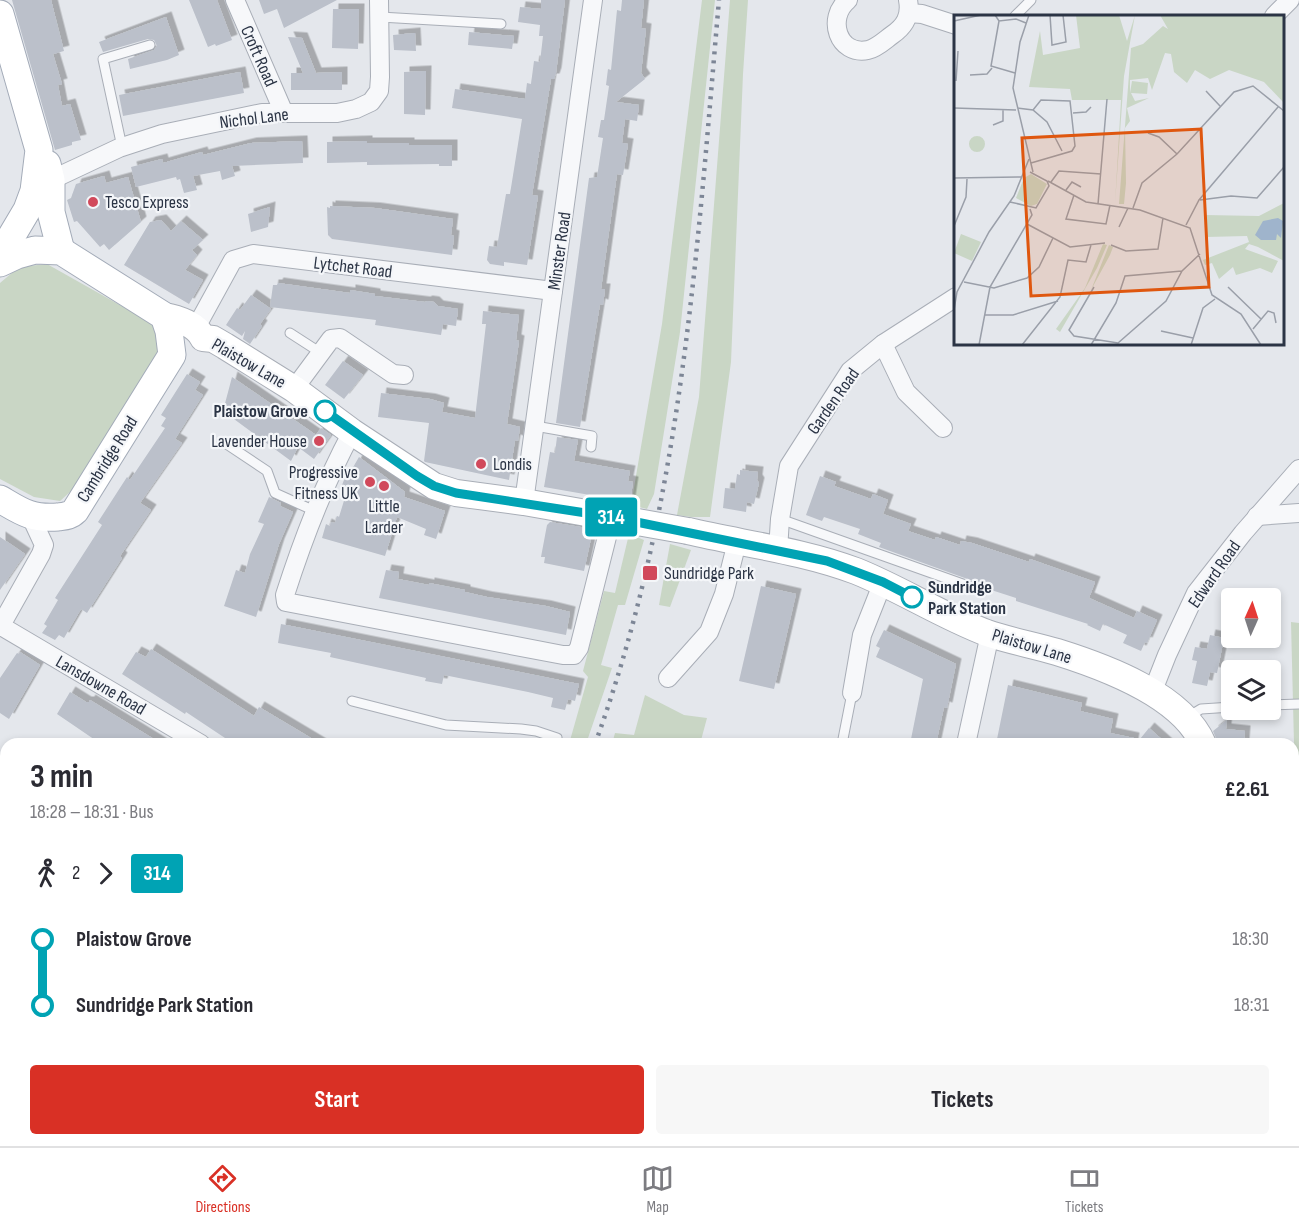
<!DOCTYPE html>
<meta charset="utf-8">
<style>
body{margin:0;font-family:"Sofia Sans Condensed",sans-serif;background:#f7f7f7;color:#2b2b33;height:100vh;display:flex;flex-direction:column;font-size:22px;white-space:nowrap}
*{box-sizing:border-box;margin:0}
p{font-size:20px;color:#7c7c81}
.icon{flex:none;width:33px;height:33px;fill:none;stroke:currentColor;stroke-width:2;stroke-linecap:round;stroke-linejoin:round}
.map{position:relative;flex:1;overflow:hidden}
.side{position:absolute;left:0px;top:738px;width:1299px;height:408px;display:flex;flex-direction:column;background:#fff;border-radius:18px 18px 0 0;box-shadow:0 3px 9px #0003}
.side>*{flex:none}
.badge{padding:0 12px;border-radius:4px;font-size:21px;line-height:39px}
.needle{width:39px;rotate:3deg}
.tools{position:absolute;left:1221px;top:588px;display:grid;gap:12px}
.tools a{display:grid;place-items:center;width:60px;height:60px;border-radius:6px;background:#fff;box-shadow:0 3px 9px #0003;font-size:30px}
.map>.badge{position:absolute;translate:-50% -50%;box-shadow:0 0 0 3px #fff}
.legs{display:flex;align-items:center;gap:9px;height:66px;padding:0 30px;font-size:20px}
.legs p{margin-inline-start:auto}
.head{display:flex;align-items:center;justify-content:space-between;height:102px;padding:0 30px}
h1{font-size:33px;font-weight:700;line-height:45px}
.primary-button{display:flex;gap:12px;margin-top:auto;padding:12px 30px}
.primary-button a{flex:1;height:69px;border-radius:6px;background:#d93025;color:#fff;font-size:24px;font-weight:700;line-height:69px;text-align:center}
.primary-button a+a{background:#f7f7f7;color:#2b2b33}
ul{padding:0 30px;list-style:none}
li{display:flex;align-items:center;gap:21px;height:66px;font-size:22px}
li i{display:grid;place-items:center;width:9px;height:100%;margin:0 8px;background:currentColor}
li i::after{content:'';width:15px;height:15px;margin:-8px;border:4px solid;border-radius:50%;background:#fff}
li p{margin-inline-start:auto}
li:first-child i{background:linear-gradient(#0000 50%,currentColor 0)}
li:last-child i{background:linear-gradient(currentColor 50%,#0000 0)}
.tabs{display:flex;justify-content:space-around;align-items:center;height:84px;border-top:2px solid #e1e1e2;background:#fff;font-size:16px;color:#7c7c81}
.tabs a{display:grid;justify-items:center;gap:3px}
.tabs .current{color:#d93025}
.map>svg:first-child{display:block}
</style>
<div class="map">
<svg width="1299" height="1146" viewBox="0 0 1299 1146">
<defs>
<filter id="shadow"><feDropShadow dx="5.5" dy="-5.5" stdDeviation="0" flood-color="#0004"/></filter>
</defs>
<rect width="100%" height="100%" fill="#e4e7ec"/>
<!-- green -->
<g fill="#c9d6c5">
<path d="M702,0H715L680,332L654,494L647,509L631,505L662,324Z"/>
<path d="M730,0H748L743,74L731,362L710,517H691L677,515L699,397Z"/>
<path d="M47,264L150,322L163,339L157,365L80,483L60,501L34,497L0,479V283L19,267Z"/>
<path d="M629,534L644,540L625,605H618L601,665L612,668L586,744H569L588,677L583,671L604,591L615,593Z"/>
<path d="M670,544L691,550L670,607L659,605Z"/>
<path d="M1291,622L1299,623V784H1295Z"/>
<path d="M645,695L684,715L707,718L700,744H660L645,740L643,744H612L615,733L634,735Z"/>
</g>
<!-- building -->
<g fill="#bbc0ca" filter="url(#shadow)">
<path d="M12,0H51L64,51L53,54L62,84L58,85L62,106L70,104L81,140L72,142V145L55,150Z"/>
<path d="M189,0H217L232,40L216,46L215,44L208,47Z"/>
<path d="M259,0H337L284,28L277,9L264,14Z"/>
<path d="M541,0H565L556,73L554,79H551L532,195L538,196L527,265L504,262V266L490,264L487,260L489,246L497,247L506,194H510L522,119L452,108L455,89L525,99L527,83L531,84L534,61L540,62L543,36H539L540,25L518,22L520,7L541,9Z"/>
<path d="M622,0H644L641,28L646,29L641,73L645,79L616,102L639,105L637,121L625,119L622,143L628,144L623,175L617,174L601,289H605L603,305L600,304L580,427L556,423L589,178L597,177L603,138L598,137L601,120H604L609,86L606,85L608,69L611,70L617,10L621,11Z"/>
<path d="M333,9H359L358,49L332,48Z"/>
<path d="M166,17L179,55L167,60L130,69L128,59L154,50L157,46L154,40L148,39L103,52L99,42Z"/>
<path d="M469,32L514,36L512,49L468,45Z"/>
<path d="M415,33L416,51L394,50L393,35Z"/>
<path d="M288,37L302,38L316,73L342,72V90H291V73H303Z"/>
<path d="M426,71L425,115L404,114V72Z"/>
<path d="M240,72L244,93L123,116L119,95Z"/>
<path d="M302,141L303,163L232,166L235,176L222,180L220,171L193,176L197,190L184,193L180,179L177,180L176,177L136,187L131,167L162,159L163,163L202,152L203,155L251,143Z"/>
<path d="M367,141V143H409V145H452V166H439V164L367,165V162L327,163V142Z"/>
<path d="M104,176L106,183L128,177L141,222L109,250L104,244L100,247L77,221L74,222L67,200L71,198L76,184Z"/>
<path d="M330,206L375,208L453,219L451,235L454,236L452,255L332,239L328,235L327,207L330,208Z"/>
<path d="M270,207L268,227L251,232L248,214Z"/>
<path d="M161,220L171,231L181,221L203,240L192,250L197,255L185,270L203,280L189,304L124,265L150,222Z"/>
<path d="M278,283L350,293V290L375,294V296L425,302L427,301L434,302L438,306L458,309L456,326L443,324L441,335L375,325L376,320L270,307L273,285H277Z"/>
<path d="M251,295L271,309L260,324L262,326L250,344L243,339L245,331L242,336L226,325L237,308L240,310Z"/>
<path d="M483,311L519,315L516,340L519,341L507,424L520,427L518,441L515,440L509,480L425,462L424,461L429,423L378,417L381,393L430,399L444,403L442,412L475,418L486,324H482Z"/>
<path d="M343,361L363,375L344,399L325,385Z"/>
<path d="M187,374L200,382L195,390L203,395L175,439L182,443L140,503L151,510L120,556L122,558L87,613L81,609L64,638L59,635L55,640L42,633L47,626L44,624L58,600L55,598L102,525L98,522L127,477L130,480L165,428L161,426L166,418L161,415Z"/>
<path d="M232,377L316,435L321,428L331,435L314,459L298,447L291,461L223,411Z"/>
<path d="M557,437L578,440L574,461L630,471L628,481L633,482L630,502L544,487L550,452L555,453Z"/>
<path d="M359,457L405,492L404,497L445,511L436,539L424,535L426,529L397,517L385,556L322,538L326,524L330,526L331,522L335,523L337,516L339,517L346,494L340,490L346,475L348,476Z"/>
<path d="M740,470L758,472L757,480L759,483L754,504L747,502L746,512L723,508L725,488L735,489L737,474L740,475Z"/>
<path d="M820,476L836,482L834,486L871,499L873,494L888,500L883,514L911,524L908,531L935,540L936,537L960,545L961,541L972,543L1029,562L1030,559L1095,582L1089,598L1134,618L1137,611L1157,620L1147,643L1145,642L1141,651L1123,643L1127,635L1103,624L1100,631L1087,625L1088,624L1016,601V598L982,587L973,581L879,547L881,543L858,534L860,529L824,517L822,521L806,515Z"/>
<path d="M269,497L281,503L280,506L293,512L279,544L256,617L224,606L236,570L245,573L250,554L264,524L258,522Z"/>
<path d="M550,522L593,529L584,571L544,563L545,557H541L547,525Z"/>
<path d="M0,537L25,554L0,590Z"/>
<path d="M386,570L399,572L398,579L429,585V583L465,590V592L487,597L546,606L570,612L566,635L379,598Z"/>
<path d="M761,586L796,594L774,689L739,681Z"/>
<path d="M281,624L579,684L575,701L568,699L565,710L551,707L553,698L528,692L444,675L442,684L425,681L426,678L330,657L331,653L278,643Z"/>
<path d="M884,630L956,664L947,708L944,707L936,744H910L923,679L876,657L880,648L876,646Z"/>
<path d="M1210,635L1224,638L1217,673L1210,672L1207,686L1192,683L1197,661L1192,660L1195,647L1207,649Z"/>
<path d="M151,649L254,716L259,707L321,744H234L186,712L185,714L122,674L136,652L146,657Z"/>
<path d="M20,652L40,665L9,719L0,713V678L17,653L19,654Z"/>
<path d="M1008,685L1082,703L1080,711L1113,719L1110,733L1134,738L1133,744H996Z"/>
<path d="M70,692L86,702H89L90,700L162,744H101L57,714Z"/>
<path d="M1227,720L1226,729L1245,731L1244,744L1218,743L1213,731Z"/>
<path d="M1149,728L1167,744H1136Z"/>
</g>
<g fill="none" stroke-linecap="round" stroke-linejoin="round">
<!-- lane casing -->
<g stroke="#a9aeb7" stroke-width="11">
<g id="lane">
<path d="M1015,16L1031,0"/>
<path d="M380,17L501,24"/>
<path d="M122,147L103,59L150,45"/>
<path d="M290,333L321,353"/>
<path d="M535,426L592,436L591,447"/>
<path d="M225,443L267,471L275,493L315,511"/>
<path d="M780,519L971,587"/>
<path d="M352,701L446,725L521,729L536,731L557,738L556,744"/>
<path d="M1270,705L1299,704"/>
<path d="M1186,718L1201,709L1232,707"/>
<path d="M842,744L852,693"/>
<path d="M1293,959L1299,957"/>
</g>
</g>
<!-- street casing -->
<g stroke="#a9aeb7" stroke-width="20">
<g id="street">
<path d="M235,0L284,113"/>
<path d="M848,0C826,18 838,56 868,50C877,48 885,40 892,35C905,26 911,16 908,0"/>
<path d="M909,13L922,14L956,25"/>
<path d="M1274,16L1290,0"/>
<path d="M51,180L119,148L162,134L262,113H337L356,109L371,102L379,91L380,77L379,0"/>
<path d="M191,326L199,322L233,260L253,254L553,291"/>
<path d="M883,344L906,392L943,428"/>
<path d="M294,389L331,339L340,338L393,374L404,375"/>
<path d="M352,432C324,484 303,539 285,595L286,602L563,655H574L579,648L612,517"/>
<path d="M524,502L593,0"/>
<path d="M1257,516L1299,513"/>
<path d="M778,550L780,519L789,466L850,371L883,344L956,297"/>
<path d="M1,626L201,744"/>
<path d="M0,627L41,554L44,545L31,517"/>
<path d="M668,678L709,632L724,594L737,542"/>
<path d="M852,693L862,635L883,582"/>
<path d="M1152,693L1167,655L1196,593L1243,533L1299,469"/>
<path d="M966,744L990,634"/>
<path d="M0,1004L6,1000"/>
<path d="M221,1146L224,1140"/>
<path d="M435,1146L439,1140"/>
<path d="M641,1146L644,1140"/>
<path d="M1035,1146L1039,1140"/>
</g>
</g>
<!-- secondary casing -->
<g stroke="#a9aeb7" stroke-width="28">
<g id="secondary">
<path d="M164,316C178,318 197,325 203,338L213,339L225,346L294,389L352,432L434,486L456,493L524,502L626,520"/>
<path d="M688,531C744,544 803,551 856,571C901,589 942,616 987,633C1010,641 1034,645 1057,652C1105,667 1182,695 1203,744"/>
<path d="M1292,1140L1293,1146"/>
</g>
</g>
<!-- primary casing -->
<g stroke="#a3abb8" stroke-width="29">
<g id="primary">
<path d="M0,14L39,150L34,191L27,210L8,242L0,261"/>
<path d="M47,164L51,180V212L61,251"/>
<path d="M0,263L17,255L35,250L61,251L164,316L169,331L172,355L75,511C70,516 65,516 58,517C31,519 22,512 0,499"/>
</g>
</g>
<!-- lane -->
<use href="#lane" stroke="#f7f8fa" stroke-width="9"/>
<!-- street -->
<use href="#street" stroke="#f7f8fa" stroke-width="18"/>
<!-- secondary -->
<use href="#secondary" stroke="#fff" stroke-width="26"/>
<!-- primary -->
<use href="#primary" stroke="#fff" stroke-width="27"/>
<!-- rail -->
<g stroke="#7d8696" stroke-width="4.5" stroke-dasharray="3 6" stroke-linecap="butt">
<path d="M595,744C682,505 697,251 719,0"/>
<path d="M388,1146L392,1140"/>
</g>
<!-- secondary-bridge casing -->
<g stroke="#a9aeb7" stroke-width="28" stroke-linecap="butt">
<path id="secondary-bridge" d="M626,520L688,531"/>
</g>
<!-- secondary-bridge -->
<use href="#secondary-bridge" stroke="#fff" stroke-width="26"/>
</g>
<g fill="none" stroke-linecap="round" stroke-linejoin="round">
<!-- line-1 casing -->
<g stroke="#fff" stroke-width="14">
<path id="line-1" d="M325,411L417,476L434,486L456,493L612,517L827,561L883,582L912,597"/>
</g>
<!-- line-1 -->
<use href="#line-1" stroke="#00a3b4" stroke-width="9"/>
</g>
<!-- markers -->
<g fill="#d1495b" stroke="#f4f6f9" stroke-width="2">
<circle cx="93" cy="202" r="6"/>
<circle cx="319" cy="441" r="6"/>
<circle cx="481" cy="464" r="6"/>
<circle cx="370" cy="482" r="6"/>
<circle cx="384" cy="486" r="6"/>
<rect x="642" y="565" width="16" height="16" rx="3"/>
</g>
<g fill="#fff" stroke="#00a3b4" stroke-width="3">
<circle cx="325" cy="411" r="10"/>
<circle cx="912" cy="597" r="10"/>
</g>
<g text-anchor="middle" stroke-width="4.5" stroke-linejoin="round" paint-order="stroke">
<!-- street labels -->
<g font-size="18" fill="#2b3445" stroke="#f4f6f9">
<text transform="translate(259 56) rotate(66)" y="6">Croft Road</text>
<text transform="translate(254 118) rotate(-7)" y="6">Nichol Lane</text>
<text transform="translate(559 251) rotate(-82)" y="6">Minster Road</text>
<text transform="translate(353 267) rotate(7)" y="6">Lytchet Road</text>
<text transform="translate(249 363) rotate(30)" y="6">Plaistow Lane</text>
<text transform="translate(833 401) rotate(-55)" y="6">Garden Road</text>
<text transform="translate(107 459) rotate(-58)" y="6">Cambridge Road</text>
<text transform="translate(1214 574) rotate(-55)" y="6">Edward Road</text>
<text transform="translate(1032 646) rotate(17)" y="6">Plaistow Lane</text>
<text transform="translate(101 685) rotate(30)" y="6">Lansdowne Road</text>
</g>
<!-- poi labels -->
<g font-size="18" fill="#2b3445" stroke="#f4f6f9" text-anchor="start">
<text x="105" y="208">Tesco Express</text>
<text x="307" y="447" text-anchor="end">Lavender House</text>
<text x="493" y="470">Londis</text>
<text x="358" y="478" text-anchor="end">Progressive<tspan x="358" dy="21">Fitness UK</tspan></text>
<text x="384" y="512" text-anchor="middle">Little<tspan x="384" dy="21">Larder</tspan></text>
<text x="664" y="579">Sundridge Park</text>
</g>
<!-- stop labels -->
<g font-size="18" font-weight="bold" fill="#2b3445" stroke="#f4f6f9" text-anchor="end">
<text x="308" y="417">Plaistow Grove</text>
<text x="928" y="593" text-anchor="start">Sundridge<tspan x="928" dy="21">Park Station</tspan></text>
</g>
</g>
<!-- overview -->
<g transform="translate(954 15)">
<rect width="330" height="330" fill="#e4e7ec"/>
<path d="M122,0H165L173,26L181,0L170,61L161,189L167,85H118L116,74L75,72L86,16L89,40L126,33ZM206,0H330V88L310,67L275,55L256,64L241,55L233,68L220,57L217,39L211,38L198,75L194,63L176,65V78L178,66L194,68L193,79L177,78L181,86L195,83L173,93L176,106L171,113L172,168L170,189H165L177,33L189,29L209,11L214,14ZM15 129a8 8 0 1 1 16 0a8 8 0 1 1-16 0ZM77,159L93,169L83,189L77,191L62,183L70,163ZM330,188V246L304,232L295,229L291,234L324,246L318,258L306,253L282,260L279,252L265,264L258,248L251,250L249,245L295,227L293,221L252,222L251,200L305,201ZM7,219L27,227L18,246L0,238ZM149,229L153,230L143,253L106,317L102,314L131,273ZM155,230L159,232L156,240L137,275Z" fill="#c9d6c5"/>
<path d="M324,203L329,206L327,223L323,219L322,225H307L301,220L309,206Z" fill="#9fb4cc"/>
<path fill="none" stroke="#9a9fa9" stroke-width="1.5" d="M41,0L45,6L62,4L72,8M75,0L66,27L59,73L79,157M96,0L98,30L112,27L109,0M0,6L27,0M45,6L37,51L61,58M16,60L33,59L38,53M2,66L4,36M252,76L266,91M0,93L62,95M63,93L79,95L93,107L108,136M119,98L132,97L137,92M39,110L49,106V94M194,118L205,122L223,139M77,148L118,136L121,131L116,86L87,85L79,95M0,163L68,162M94,166L132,187L186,195L236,213L258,280L287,299L307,330M97,167L105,156L147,159M112,175L118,167L127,172M120,180L112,204L152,209L156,190M246,185L277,181L303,183L330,152M56,187L82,193L95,171L93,166L76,157M144,189L153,84M179,193L188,168L223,139L280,77L299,71L330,96M73,209L116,232L151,228M232,210L245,185L324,92M0,211L12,182L13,164M165,212L174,193M157,230L172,236L204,234L209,203M10,267L40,273L73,263L85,252L99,223M140,272L115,315L120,321L164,328L212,286L228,256L246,239M274,272L307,304M0,295L3,277L35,217L60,181L75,144M31,300H59L104,286M299,314L314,296L320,298L322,308M207,316L239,323M25,330L36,272L78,200L76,194M68,330L106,282L114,245L132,247L137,230M137,330L162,288L171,261L228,256M237,330L249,293L261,284"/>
<path fill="#df570f" fill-opacity="0.15" stroke="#df570f" stroke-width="3" d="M247,114L255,272L77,281L68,123Z"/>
<rect width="330" height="330" fill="none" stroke="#2b3445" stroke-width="3"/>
</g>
</svg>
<div class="tools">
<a><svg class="needle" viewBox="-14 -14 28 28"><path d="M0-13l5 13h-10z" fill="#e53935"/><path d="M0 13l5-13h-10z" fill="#7c7c81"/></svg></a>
<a><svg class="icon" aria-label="layers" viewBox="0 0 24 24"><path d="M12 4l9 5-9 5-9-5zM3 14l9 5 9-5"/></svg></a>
</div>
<b class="badge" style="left:611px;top:517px;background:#00a3b4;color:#fff">314</b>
<section class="side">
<div class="head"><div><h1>3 min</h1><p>18:28 – 18:31 · Bus</p></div><b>£2.61</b></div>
<div class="legs"><svg class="icon" aria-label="walk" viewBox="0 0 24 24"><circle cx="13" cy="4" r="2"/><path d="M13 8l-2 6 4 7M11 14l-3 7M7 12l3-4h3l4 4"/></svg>2<svg class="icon" aria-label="forward" viewBox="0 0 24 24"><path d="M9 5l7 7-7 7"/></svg><b class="badge" style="background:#00a3b4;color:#fff">314</b></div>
<ul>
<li><i style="color:#00a3b4"></i><b>Plaistow Grove</b><p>18:30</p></li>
<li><i style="color:#00a3b4"></i><b>Sundridge Park Station</b><p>18:31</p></li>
</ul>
<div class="primary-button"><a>Start</a><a>Tickets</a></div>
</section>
</div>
<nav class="tabs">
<a class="current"><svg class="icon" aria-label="directions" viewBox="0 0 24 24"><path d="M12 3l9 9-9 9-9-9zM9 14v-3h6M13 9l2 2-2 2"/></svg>Directions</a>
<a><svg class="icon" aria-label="map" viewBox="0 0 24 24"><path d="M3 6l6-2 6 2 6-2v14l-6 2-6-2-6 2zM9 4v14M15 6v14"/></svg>Map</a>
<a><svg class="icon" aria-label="tickets" viewBox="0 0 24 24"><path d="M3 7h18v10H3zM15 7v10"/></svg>Tickets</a>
</nav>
